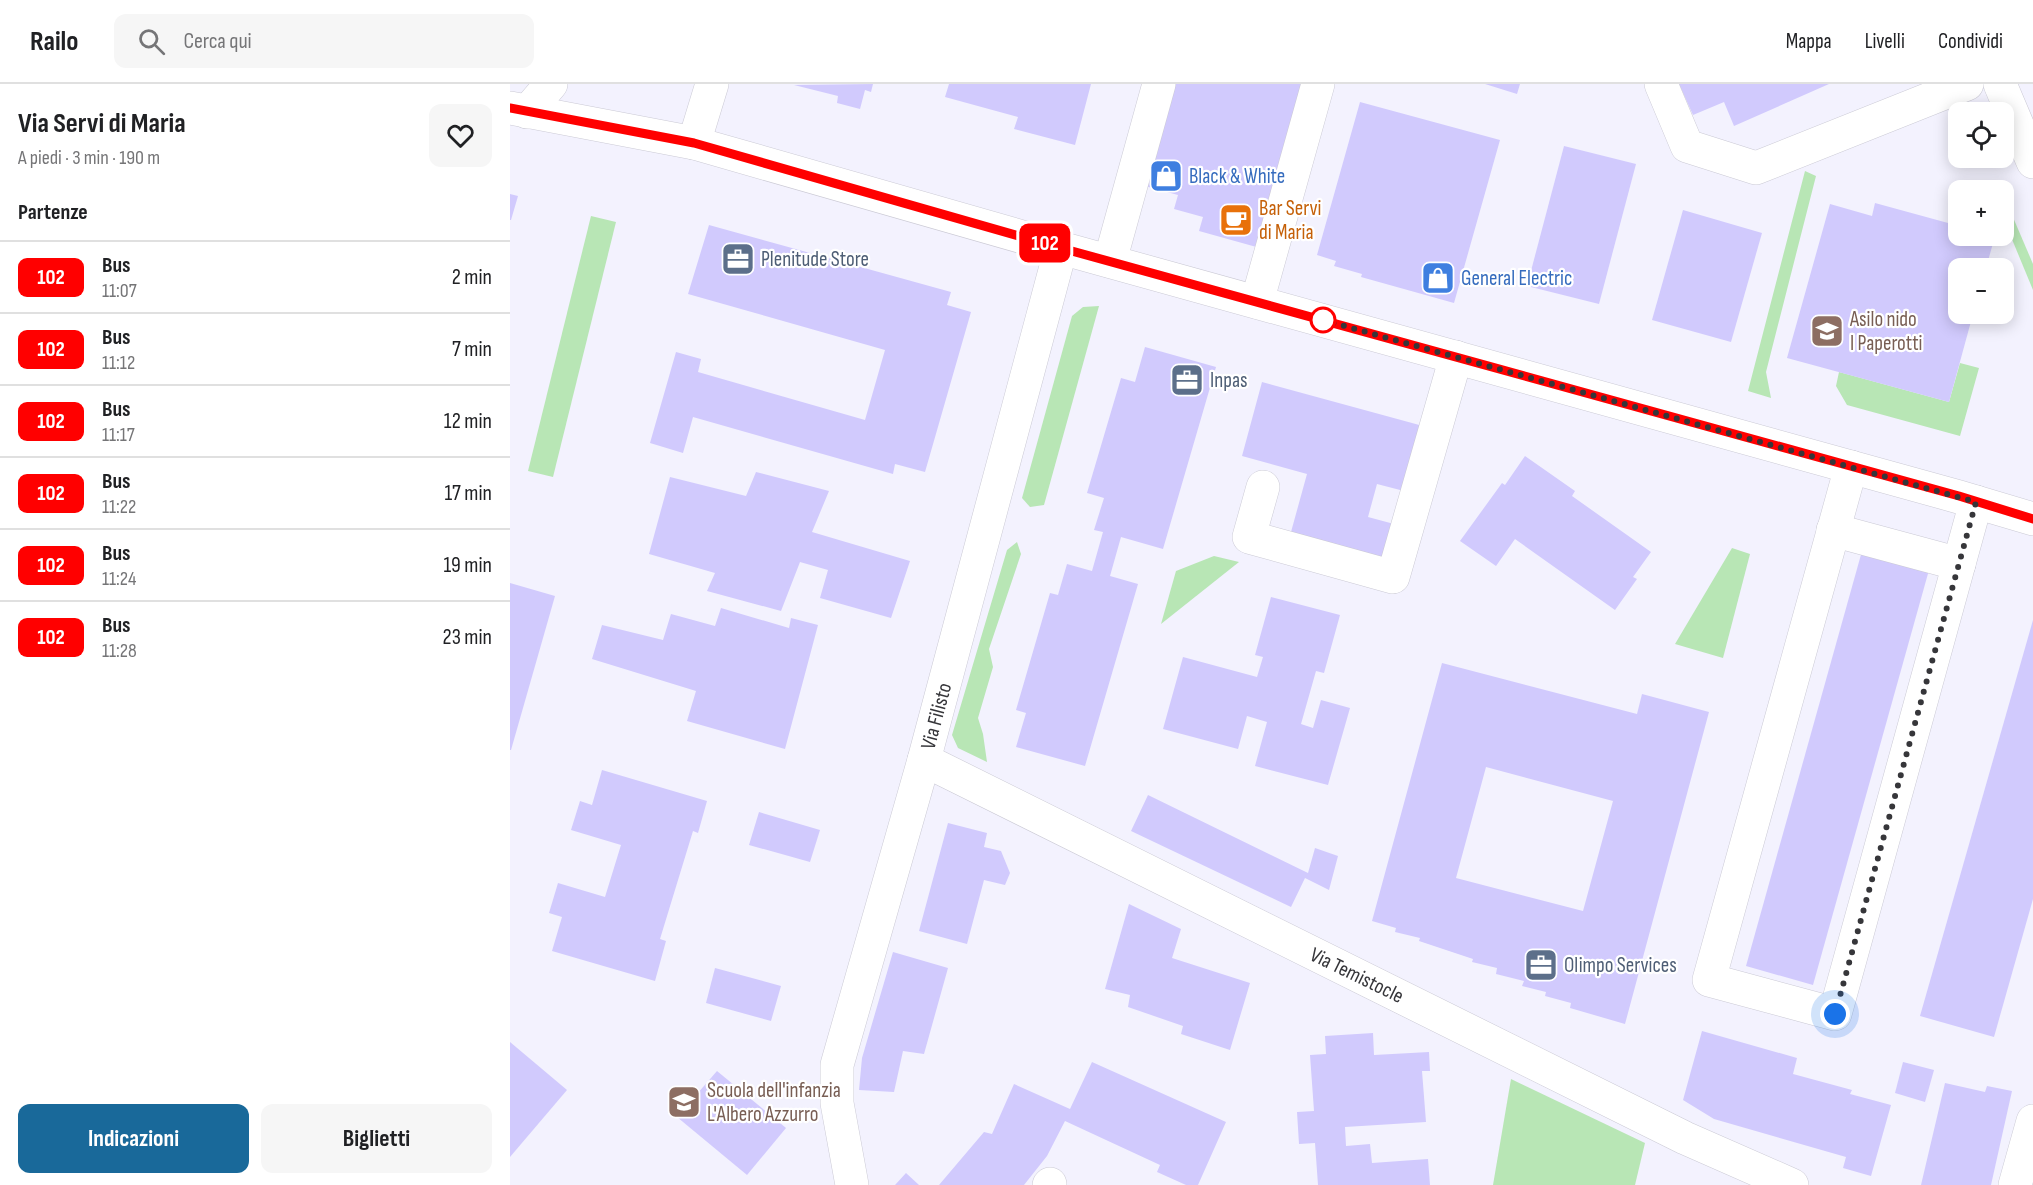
<!DOCTYPE html>
<html lang="it">
<meta charset="utf-8">
<style>
body{margin:0;font-family:"Sofia Sans Condensed",sans-serif;background:#f6f6f6;color:#202124;height:100vh;display:flex;flex-direction:column;font-size:22px;white-space:nowrap}
*{box-sizing:border-box;margin:0}
p{font-size:20px;color:#757577}
.icon{flex:none;width:33px;height:33px;fill:none;stroke:currentColor;stroke-width:2;stroke-linecap:round;stroke-linejoin:round}
.map{position:relative;flex:1;overflow:hidden}
.details{display:flex;flex-direction:column;background:#fff;width:510px}
.details>*{flex:none}
.badge{padding:0 12px;border-radius:9px;font-size:21px;line-height:39px}
.buttons{position:absolute;left:1438px;top:18px;display:grid;gap:12px}
.buttons a{display:grid;place-items:center;width:66px;height:66px;border-radius:12px;background:#fff;box-shadow:0 3px 15px #0003;font-size:30px}
.you{position:absolute;width:30px;height:30px;margin:-15px;border:4px solid #fff;border-radius:50%;background:#1a73e8;box-shadow:0 0 0 9px #1a73e833}
.map>.badge{position:absolute;translate:-50% -50%;box-shadow:0 0 0 3px #fff}
h2{padding:0 18px;font-size:22px;line-height:54px}
.round{display:grid;place-items:center;flex:none;width:63px;height:63px;border-radius:12px;background:#f6f6f6}
.headline{display:flex;align-items:center;justify-content:space-between;height:102px;padding:0 18px}
h1{font-size:28px;font-weight:700;line-height:45px}
.action{display:flex;gap:12px;margin-top:auto;padding:12px 18px}
.action a{flex:1;height:69px;border-radius:12px;background:#19699a;color:#fff;font-size:24px;font-weight:700;line-height:69px;text-align:center}
.action a+a{background:#f6f6f6;color:#202124}
ul{padding:0;list-style:none}
li{display:flex;align-items:center;gap:18px;height:72px;padding:0 18px;border-top:2px solid #e0e0e0}
li div{flex:1}
li b{display:block;font-size:22px}
li em{font-style:normal}
li .badge{min-width:66px;font-weight:700;text-align:center}
header{display:flex;align-items:center;gap:36px;box-sizing:border-box;height:84px;padding:0 30px;background:#fff;border-bottom:2px solid #e0e0e0}
header strong{font-size:28px}
nav{display:flex;gap:33px;margin-inline-start:auto;font-size:21px}
.search{width:420px;height:54px;background:#f6f6f6;display:flex;align-items:center;gap:15px;box-sizing:border-box;padding:0 21px;border-radius:12px;color:#757577;font-size:22px}
main{display:flex;flex:1;min-height:0}
.map>svg:first-child{display:block}
</style>
<header>
<strong>Railo</strong>
<div class="search"><svg class="icon" aria-label="search" viewBox="0 0 24 24"><circle cx="10" cy="10" r="6"/><path d="M15 15l6 6"/></svg>Cerca qui</div>
<nav><a>Mappa</a><a>Livelli</a><a>Condividi</a></nav>
</header>
<main>
<section class="details">
<div class="headline"><div><h1>Via Servi di Maria</h1><p>A piedi · 3 min · 190 m</p></div><a class="round"><svg class="icon" aria-label="heart" viewBox="0 0 24 24"><path d="M12 20l-8-8c-3-5 5-10 8-4 3-6 11-1 8 4z"/></svg></a></div>
<h2>Partenze</h2>
<ul>
<li><span class="badge" style="background:#f00;color:#fff">102</span><div><b>Bus</b><p>11:07</p></div><em>2 min</em></li>
<li><span class="badge" style="background:#f00;color:#fff">102</span><div><b>Bus</b><p>11:12</p></div><em>7 min</em></li>
<li><span class="badge" style="background:#f00;color:#fff">102</span><div><b>Bus</b><p>11:17</p></div><em>12 min</em></li>
<li><span class="badge" style="background:#f00;color:#fff">102</span><div><b>Bus</b><p>11:22</p></div><em>17 min</em></li>
<li><span class="badge" style="background:#f00;color:#fff">102</span><div><b>Bus</b><p>11:24</p></div><em>19 min</em></li>
<li><span class="badge" style="background:#f00;color:#fff">102</span><div><b>Bus</b><p>11:28</p></div><em>23 min</em></li>
</ul>
<div class="action"><a>Indicazioni</a><a>Biglietti</a></div>
</section>
<div class="map">
<svg width="1523" height="1101" viewBox="0 0 1523 1101">
<rect width="100%" height="100%" fill="#f3f2fe"/>
<!-- green -->
<g fill="#b8e6b5">
<path d="M1295,87L1306,92L1256,288L1261,314L1238,307Z"/>
<path d="M1494,128L1502,131L1523,180V206L1494,136Z"/>
<path d="M81,132L106,138L43,393L18,387Z"/>
<path d="M589,222L534,421L520,423L512,414L562,232L573,223Z"/>
<path d="M1450,279L1469,284L1450,352L1337,321L1326,302L1329,288L1439,318Z"/>
<path d="M507,458L511,470L479,565L483,583L468,634L473,650L477,678L448,664L442,651L497,466Z"/>
<path d="M1222,464L1240,470L1213,574L1165,560Z"/>
<path d="M704,472L729,478L651,540L666,487Z"/>
<path d="M1001,995L1135,1059L1125,1101H983Z"/>
</g>
<!-- building -->
<g fill="#d1cafd" fill-rule="evenodd">
<path d="M363,0L361,8L355,6L350,25L327,19L328,12L284,1Z"/>
<path d="M439,0H581L565,61L504,45L508,33L435,13Z"/>
<path d="M659,0H796L750,164L689,147L693,133L664,125L668,111L631,101Z"/>
<path d="M975,0H1010L1007,10Z"/>
<path d="M1169,0H1319L1224,42L1214,18L1183,31Z"/>
<path d="M850,18L990,56L944,219L851,193L852,190L824,182L826,177L807,171Z"/>
<path d="M1054,62L1126,80L1089,220L1017,202Z"/>
<path d="M0,110L8,112L1,136H0Z"/>
<path d="M1365,119L1449,142V152H1485L1476,184H1449V230H1463L1439,318L1277,274L1320,120L1362,132Z"/>
<path d="M1173,126L1252,149L1221,258L1142,236Z"/>
<path d="M199,141L441,208L437,221L461,228L415,388L385,380L383,390L183,333L173,369L140,359L166,268L191,275L188,288L355,336L375,266L178,210Z"/>
<path d="M635,263L706,283L653,465L611,453L600,492L628,500L575,682L506,663L516,629L506,626L540,509L548,511L557,480L582,487L593,448L584,446L594,414L577,409L611,294L625,298Z"/>
<path d="M752,298L913,342L894,407L867,400L858,433L884,440L874,474L781,448L797,390L732,372Z"/>
<path d="M1015,372L1065,407L1062,412L1141,468L1123,493L1127,495L1105,526L1005,455L986,482L950,457L992,399L995,401Z"/>
<path d="M246,388L319,407L302,448L400,477L381,534L310,514L318,486L290,478L271,527L197,507L205,489L139,470L160,393L236,412Z"/>
<path d="M1352,467L1419,486L1303,901L1236,882Z"/>
<path d="M0,499L45,512L1,666H0Z"/>
<path d="M761,513L830,531L814,589L806,587L791,640L803,644L811,616L840,624L818,701L745,682L757,638L737,632L728,665L653,645L673,573L747,593L753,573L745,571Z"/>
<path d="M211,524L279,544L281,534L308,541L275,665L177,637L186,607L82,575L92,541L153,556L161,530L205,542Z"/>
<path d="M1523,536V815L1484,953L1410,932Z"/>
<path d="M932,579L1127,630L1132,610L1199,628L1115,940L1060,924L1061,919L1035,912L1036,908L1012,902L1014,897L986,890L987,884L962,878L963,875L909,857L910,854L885,848L886,844L862,837ZM976,683L1103,717L1073,827L946,794Z"/>
<path d="M92,686L197,717L188,749L183,747L150,855L156,857L145,897L42,867L52,833L39,829L48,799L95,813L111,761L61,746L70,717L82,721Z"/>
<path d="M638,711L798,789L805,764L828,772L819,806L795,794L781,823L621,747Z"/>
<path d="M249,728L310,746L300,778L239,761Z"/>
<path d="M438,739L477,749L474,763L491,767L500,789L495,801L474,796L457,860L409,847Z"/>
<path d="M619,820L671,845L662,874L740,899L720,966L671,950L673,942L618,923L620,911L595,905Z"/>
<path d="M383,868L438,884L414,970L393,967L384,1008L349,1006L352,974Z"/>
<path d="M205,884L271,902L261,937L196,919Z"/>
<path d="M1192,947L1287,974L1283,990L1342,1006L1340,1010L1381,1021L1361,1092L1333,1084L1336,1073L1204,1035L1173,1016Z"/>
<path d="M863,949L864,971L919,968L920,987H912L916,1038L835,1043L836,1062L860,1060L862,1079L918,1075L920,1101H808L805,1059L789,1060L787,1028L804,1027L800,971L816,970L815,952Z"/>
<path d="M0,958L57,1006L0,1073Z"/>
<path d="M582,978L716,1038L688,1101H676L647,1088L650,1081L555,1037L537,1072L514,1101H429L474,1048L482,1050L504,1000L560,1025Z"/>
<path d="M1393,978L1424,986L1415,1018L1385,1009Z"/>
<path d="M207,987L276,1044L237,1091L167,1033Z"/>
<path d="M1435,999L1475,1008L1477,1002L1502,1007L1481,1101H1411Z"/>
<path d="M396,1089L409,1101H385Z"/>
</g>
<g fill="none" stroke-linecap="round" stroke-linejoin="round">
<!-- minor casing -->
<g stroke="#cbcad5" stroke-width="34">
<g id="minor">
<path d="M1151,0L1177,62L1246,84L1457,0"/>
<path d="M1490,0L1523,78"/>
<path d="M0,24L184,59L551,164L1449,413L1523,435"/>
<path d="M17,28L41,0"/>
<path d="M184,59L202,0"/>
<path d="M600,177L649,0"/>
<path d="M747,218L808,0"/>
<path d="M1341,383L1199,896L1325,930L1466,418"/>
<path d="M753,403L739,453L883,493L946,273"/>
<path d="M1323,446L1449,480"/>
<path d="M414,676L1175,1054L1282,1101"/>
<path d="M342,1101L327,1019V981L414,676L551,164"/>
<path d="M539,1101L540,1100"/>
<path d="M1505,1101L1523,1037"/>
</g>
</g>
<!-- minor -->
<use href="#minor" stroke="#fff" stroke-width="33"/>
</g>
<g fill="none" stroke-linecap="round" stroke-linejoin="round">
<!-- line casing -->
<g stroke="#fff" stroke-width="14">
<path id="line" d="M0,24L184,59L551,164L1449,412L1523,435"/>
</g>
<!-- line -->
<use href="#line" stroke="#f00" stroke-width="9"/>
<!-- walk -->
<path stroke="#36363a" stroke-width="6" stroke-dasharray="0 10.8" d="M813,236L1466,418L1325,930"/>
</g>
<!-- icons -->
<defs>
<g id="shop-square" transform="scale(1.725)"><rect x="-9" y="-9" width="18" height="18" rx="4" fill="#3f7fe0" stroke="#fff"/><path d="M-5-2.5h2.3a2.7 3.5 0 0 1 5.4 0H5L5.5 6h-11ZM-1.5-2.5h3a1.5 2.3 0 0 0-3 0Z" fill="#fff"/></g>
<g id="cafe-square" transform="scale(1.725)"><rect x="-9" y="-9" width="18" height="18" rx="4" fill="#e8710a" stroke="#fff"/><path d="M-5.5-4.5H6V0H3Q3 3.5 0 3.5H-2.5Q-5.5 3.5-5.5 0ZM3-3.2v2h1.7v-2ZM-6 4.5H4V6H-6Z" fill="#fff"/></g>
<g id="office-square" transform="scale(1.725)"><rect x="-9" y="-9" width="18" height="18" rx="4" fill="#5c6f8a" stroke="#fff"/><path d="M-6-3h4V-5.5h4V-3h4V5H-6ZM-1-4.5V-3h2v-1.5ZM-6 0V1H6V0Z" fill="#fff"/></g>
<g id="school-square" transform="scale(1.725)"><rect x="-9" y="-9" width="18" height="18" rx="4" fill="#8d6e63" stroke="#fff"/><path d="M0-5L7-2L0 1L-7-2ZM-4 1L0 2.5L4 1V4Q0 6-4 4Z" fill="#fff"/></g>
</defs>
<g fill-rule="evenodd">
<use href="#shop-square" x="656" y="92"/>
<use href="#cafe-square" x="726" y="136"/>
<use href="#office-square" x="228" y="175"/>
<use href="#shop-square" x="928" y="194"/>
<use href="#school-square" x="1317" y="247"/>
<use href="#office-square" x="677" y="296"/>
<use href="#office-square" x="1031" y="881"/>
<use href="#school-square" x="174" y="1018"/>
</g>
<!-- markers -->
<circle fill="#fff" stroke="#f00" stroke-width="3" cx="813" cy="236" r="12"/>
<g text-anchor="middle" stroke-width="4.5" stroke-linejoin="round" paint-order="stroke">
<!-- shop labels -->
<g font-size="21" fill="#366cbe" stroke="#fff" text-anchor="start">
<text x="679" y="99">Black &amp; White</text>
<text x="951" y="201">General Electric</text>
</g>
<!-- food labels -->
<g font-size="21" fill="#c56008" stroke="#fff" text-anchor="start">
<text x="749" y="131">Bar Servi<tspan x="749" dy="24">di Maria</tspan></text>
</g>
<!-- service labels -->
<g font-size="21" fill="#4e5e75" stroke="#fff" text-anchor="start">
<text x="251" y="182">Plenitude Store</text>
<text x="700" y="303">Inpas</text>
<text x="1054" y="888">Olimpo Services</text>
</g>
<!-- education labels -->
<g font-size="21" fill="#785e54" stroke="#fff" text-anchor="start">
<text x="1340" y="242">Asilo nido<tspan x="1340" dy="24">I Paperotti</tspan></text>
<text x="197" y="1013">Scuola dell'infanzia<tspan x="197" dy="24">L'Albero Azzurro</tspan></text>
</g>
<!-- street labels -->
<g font-size="21" fill="#36363a" stroke="#fff">
<text transform="translate(426 632) rotate(-75)" y="7">Via Filisto</text>
<text transform="translate(847 891) rotate(26)" y="7">Via Temistocle</text>
</g>
</g>
</svg>
<div class="buttons">
<a><svg class="icon" aria-label="locate" viewBox="0 0 24 24"><circle cx="12" cy="12" r="6"/><path d="M12 2v4M12 18v4M2 12h4M18 12h4"/></svg></a>
<a>+</a>
<a>−</a>
</div>
<div class="you" style="left:1325px;top:930px"></div>
<b class="badge" style="left:535px;top:159px;background:#f00;color:#fff">102</b>
</div>
</main>
